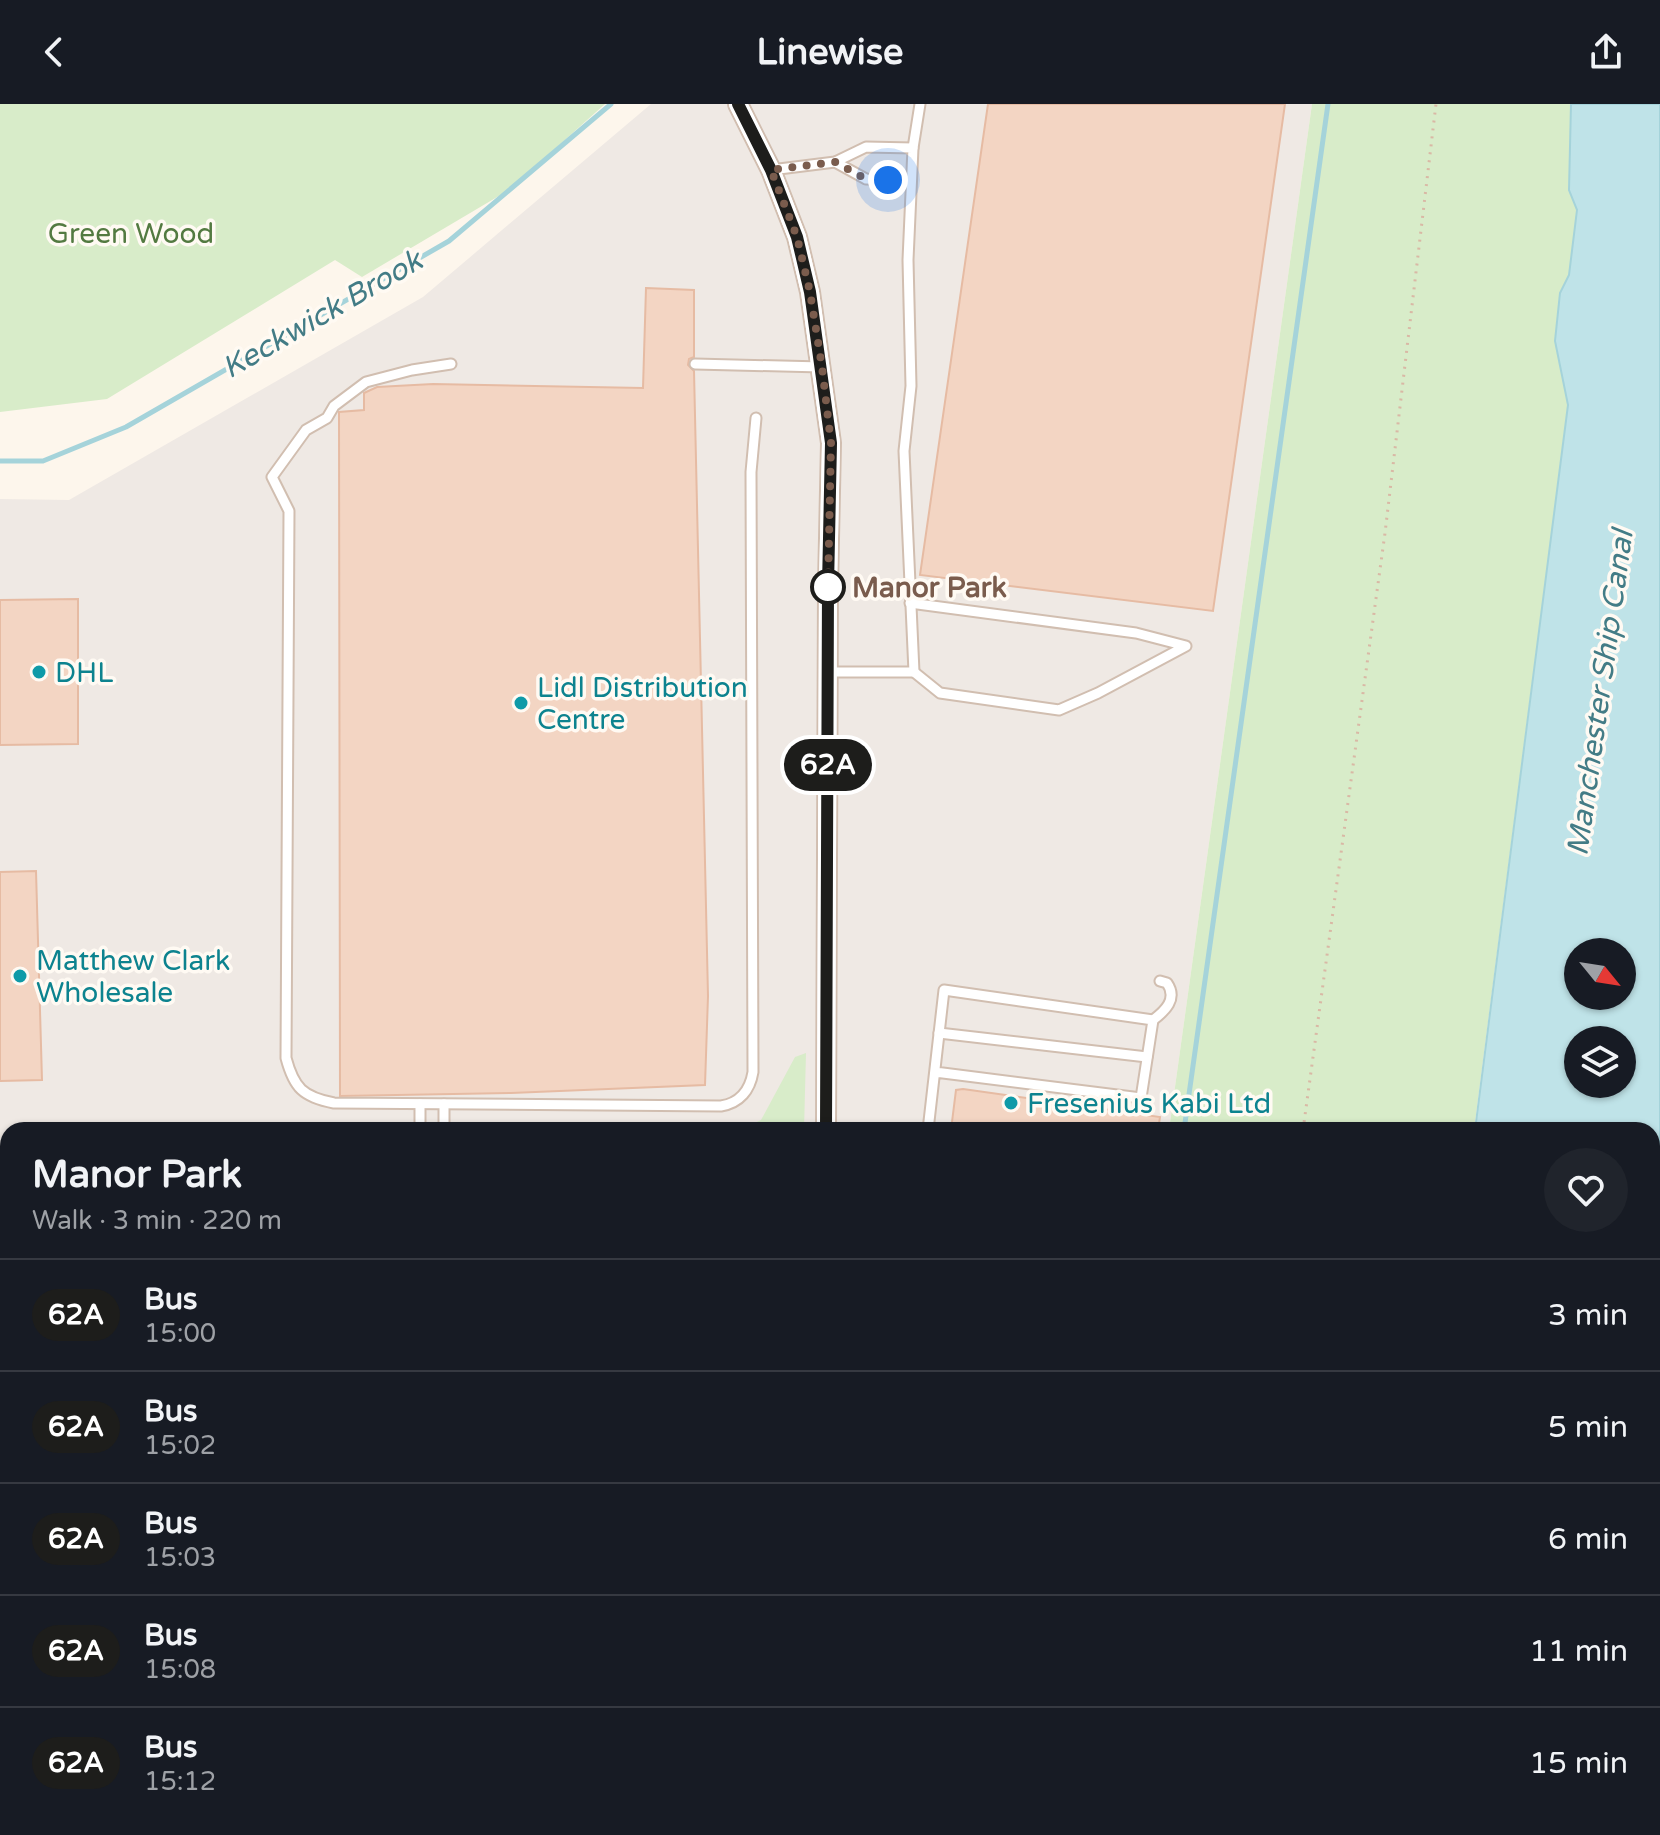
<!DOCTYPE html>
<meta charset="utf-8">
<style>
body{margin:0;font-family:"Varela Round",sans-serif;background:#20242c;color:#f1f3f6;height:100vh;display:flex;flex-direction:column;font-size:30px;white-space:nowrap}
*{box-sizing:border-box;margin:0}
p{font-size:26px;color:#9ea1a6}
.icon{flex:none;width:44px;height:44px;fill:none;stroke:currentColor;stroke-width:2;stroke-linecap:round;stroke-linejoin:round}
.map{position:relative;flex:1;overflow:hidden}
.sheet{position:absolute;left:0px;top:1018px;width:1660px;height:714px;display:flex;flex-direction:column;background:#171b24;border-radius:24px 24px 0 0;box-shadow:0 2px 6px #0004}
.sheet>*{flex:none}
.badge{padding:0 16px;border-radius:26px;font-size:28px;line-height:52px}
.needle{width:52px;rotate:120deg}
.tools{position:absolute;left:1564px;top:834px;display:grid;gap:16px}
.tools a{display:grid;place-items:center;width:72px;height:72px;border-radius:50%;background:#171b24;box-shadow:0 2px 6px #0004;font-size:40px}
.you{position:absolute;width:40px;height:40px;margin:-20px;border:6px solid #fff;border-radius:50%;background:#1a73e8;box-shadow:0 0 0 12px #1a73e833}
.map>.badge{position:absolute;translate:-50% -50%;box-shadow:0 0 0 4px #fff}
.round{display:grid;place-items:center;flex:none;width:84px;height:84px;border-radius:42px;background:#20242c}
.summary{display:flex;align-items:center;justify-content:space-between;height:136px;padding:0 32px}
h1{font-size:38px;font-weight:800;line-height:60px}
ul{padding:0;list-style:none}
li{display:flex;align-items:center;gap:24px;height:112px;padding:0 32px;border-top:2px solid #363941}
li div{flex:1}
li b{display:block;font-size:30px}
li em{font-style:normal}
li .badge{min-width:88px;font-weight:700;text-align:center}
header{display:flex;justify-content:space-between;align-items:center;height:104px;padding:0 32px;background:#171b24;font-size:36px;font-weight:800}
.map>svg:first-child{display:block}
</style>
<header><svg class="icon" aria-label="back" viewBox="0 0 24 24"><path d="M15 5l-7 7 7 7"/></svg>Linewise<svg class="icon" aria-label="share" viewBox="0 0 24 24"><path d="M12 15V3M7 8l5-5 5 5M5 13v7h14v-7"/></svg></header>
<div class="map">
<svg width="1660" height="1731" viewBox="0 0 1660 1731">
<rect width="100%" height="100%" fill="#fdf6ec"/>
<!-- industrial -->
<path fill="#efe9e4" d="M651,0H1312L1169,1026H8V1724H1072L1071,1731H0V395L69,396L423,193Z"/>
<!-- green -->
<g fill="#d8ecc9">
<path d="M0,0H605L509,86L362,173L335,156L107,295L0,308Z"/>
<path d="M1312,0H1571L1569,86L1577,106L1569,171L1560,189L1555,237L1568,301L1474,1026H1169Z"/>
<path d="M806,949L804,1026H470L490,1021L746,1023L761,1016L795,953Z"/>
<path d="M1660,1140V1731H1581V1724H1652V1150Z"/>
<path d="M1072,1724H1301L1299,1731H1071Z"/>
</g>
<!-- water -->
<g fill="#bfe3e8" stroke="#a5d3da" stroke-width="2" fill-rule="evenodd">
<path d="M1571,0H1660V1140L1652,1150V1026H1475L1568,301L1555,237L1560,189L1569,171L1577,106L1569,86ZM1622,848V892H1578V848ZM1622,936V980H1578V936Z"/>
<path d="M1301,1724H1581V1731H1299Z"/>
</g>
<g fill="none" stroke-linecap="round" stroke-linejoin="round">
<!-- stream -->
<g stroke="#a5d3da" stroke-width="5">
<path d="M0,357H43L126,323L449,137L611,0"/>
<path d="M1184,1026L1328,0"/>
<path d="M854,1731L862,1724"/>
<path d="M1085,1731L1086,1724"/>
</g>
</g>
<!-- building -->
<g fill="#f3d5c3" stroke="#e6bba3" stroke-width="2">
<path d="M988,0H1285L1213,507L920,471Z"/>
<path d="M646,184L694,186V253L689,255L688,261L694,267L708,892L705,981L511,989L340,992L339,308L364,306V289L377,283L433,280L643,284Z"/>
<path d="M78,495V640L0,641V496Z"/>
<path d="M36,767L42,976L0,977V768Z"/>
<path d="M963,985L1160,1013L1158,1026H951L956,986Z"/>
</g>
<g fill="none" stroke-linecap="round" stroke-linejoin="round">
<!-- service casing -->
<g stroke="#d1beb0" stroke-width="13">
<g id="service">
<path d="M913,44L920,0"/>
<path d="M835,58L866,75L910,77"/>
<path d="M771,66L835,58L866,43L913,44L908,156L911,282L904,347L914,568H829"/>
<path d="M451,260L412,266L366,278L334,302L327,314L306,326L272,373L289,407L286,954C294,984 303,993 334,999L721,1002C740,999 750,986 753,968L751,368L756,314"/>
<path d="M695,260L822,263"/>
<path d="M910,499L1136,529L1186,542L1098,589L1059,606L940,589L914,568"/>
<path d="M1153,916C1165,907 1178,895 1167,879L1160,877"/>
<path d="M939,929L1147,953"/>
<path d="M444,1000V1026"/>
<path d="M420,1026V1000"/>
<path d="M928,1026C933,979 939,933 944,886L1153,916L1141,994L935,968"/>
<path d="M802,1731V1724"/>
<path d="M918,1731L925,1724"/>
<path d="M1021,1731L1022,1724"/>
</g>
</g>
<!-- minor casing -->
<g stroke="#d1beb0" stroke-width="22">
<g id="minor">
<path d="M738,0L771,66L797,133L810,188L831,339L828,482L826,1026"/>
<path d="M0,1103L8,1099"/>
</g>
</g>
<!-- path -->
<g stroke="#d9b8a5" stroke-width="3" stroke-dasharray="2 6" stroke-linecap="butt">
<path d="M1303,1026L1385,429L1436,0"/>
<path d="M1652,1430L1660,1362"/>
<path d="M1187,1731L1188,1724"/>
<path d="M1638,1731V1724"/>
</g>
<!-- service -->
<use href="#service" stroke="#fff" stroke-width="9"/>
<!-- minor -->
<use href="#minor" stroke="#fff" stroke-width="18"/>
</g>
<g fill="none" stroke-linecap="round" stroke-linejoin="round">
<!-- line casing -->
<g stroke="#fff" stroke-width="18">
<path id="line" d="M738,0L771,66L797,133L810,188L831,339L828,482L826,1026"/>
</g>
<!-- line -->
<use href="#line" stroke="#1d1d1b" stroke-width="12"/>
<!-- walk -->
<path stroke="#7a5c4d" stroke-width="8" stroke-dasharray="0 14.4" d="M828,483L831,339L822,263L810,188L797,133L771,66L835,58L866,75L888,76"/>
</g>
<!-- markers -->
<circle fill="#fff" stroke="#1d1d1b" stroke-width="4" cx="828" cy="483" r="16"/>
<g fill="#0f9aa8" stroke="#fffaf3" stroke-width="3">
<circle cx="39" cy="568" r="8"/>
<circle cx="521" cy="599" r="8"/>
<circle cx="20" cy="872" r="8"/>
<circle cx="1011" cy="999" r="8"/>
</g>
<g text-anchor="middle" stroke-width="7" stroke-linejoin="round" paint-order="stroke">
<!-- park labels -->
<g font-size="28" fill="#537a41" stroke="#fffaf3">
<text x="131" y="139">Green Wood</text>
</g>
<!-- stop labels -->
<g font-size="28" font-weight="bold" fill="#7a5c4d" stroke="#fffaf3" text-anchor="start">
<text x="852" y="493">Manor Park</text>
</g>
<!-- culture labels -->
<g font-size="28" fill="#0d838f" stroke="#fffaf3" text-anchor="start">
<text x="55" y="578">DHL</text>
<text x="537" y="593">Lidl Distribution<tspan x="537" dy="32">Centre</tspan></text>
<text x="36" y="866">Matthew Clark<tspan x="36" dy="32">Wholesale</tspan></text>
<text x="1027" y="1009">Fresenius Kabi Ltd</text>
</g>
<!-- water labels -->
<g font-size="30" font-style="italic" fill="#437c86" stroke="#fffaf3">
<text transform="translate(322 210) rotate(-30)" y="10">Keckwick Brook</text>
<text transform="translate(1600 589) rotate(-82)" y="10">Manchester Ship Canal</text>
</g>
</g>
</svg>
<div class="tools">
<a><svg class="needle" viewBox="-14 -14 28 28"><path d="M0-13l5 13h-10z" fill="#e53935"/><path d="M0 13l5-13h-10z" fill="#9ea1a6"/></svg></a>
<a><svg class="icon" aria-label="layers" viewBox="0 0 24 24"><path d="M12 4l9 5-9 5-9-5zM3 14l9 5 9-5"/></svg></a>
</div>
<div class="you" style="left:888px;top:76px"></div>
<b class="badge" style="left:828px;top:661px;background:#1d1d1b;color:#fff">62A</b>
<section class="sheet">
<div class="summary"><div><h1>Manor Park</h1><p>Walk · 3 min · 220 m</p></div><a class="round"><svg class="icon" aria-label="heart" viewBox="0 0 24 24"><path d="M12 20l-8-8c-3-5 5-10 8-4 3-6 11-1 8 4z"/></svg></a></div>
<ul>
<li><span class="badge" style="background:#1d1d1b;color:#fff">62A</span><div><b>Bus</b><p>15:00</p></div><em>3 min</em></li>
<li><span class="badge" style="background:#1d1d1b;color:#fff">62A</span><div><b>Bus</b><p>15:02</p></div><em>5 min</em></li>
<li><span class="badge" style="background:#1d1d1b;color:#fff">62A</span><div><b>Bus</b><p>15:03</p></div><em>6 min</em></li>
<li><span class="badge" style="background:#1d1d1b;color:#fff">62A</span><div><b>Bus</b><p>15:08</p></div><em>11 min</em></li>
<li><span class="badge" style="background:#1d1d1b;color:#fff">62A</span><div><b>Bus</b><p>15:12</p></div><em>15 min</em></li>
</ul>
</section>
</div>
